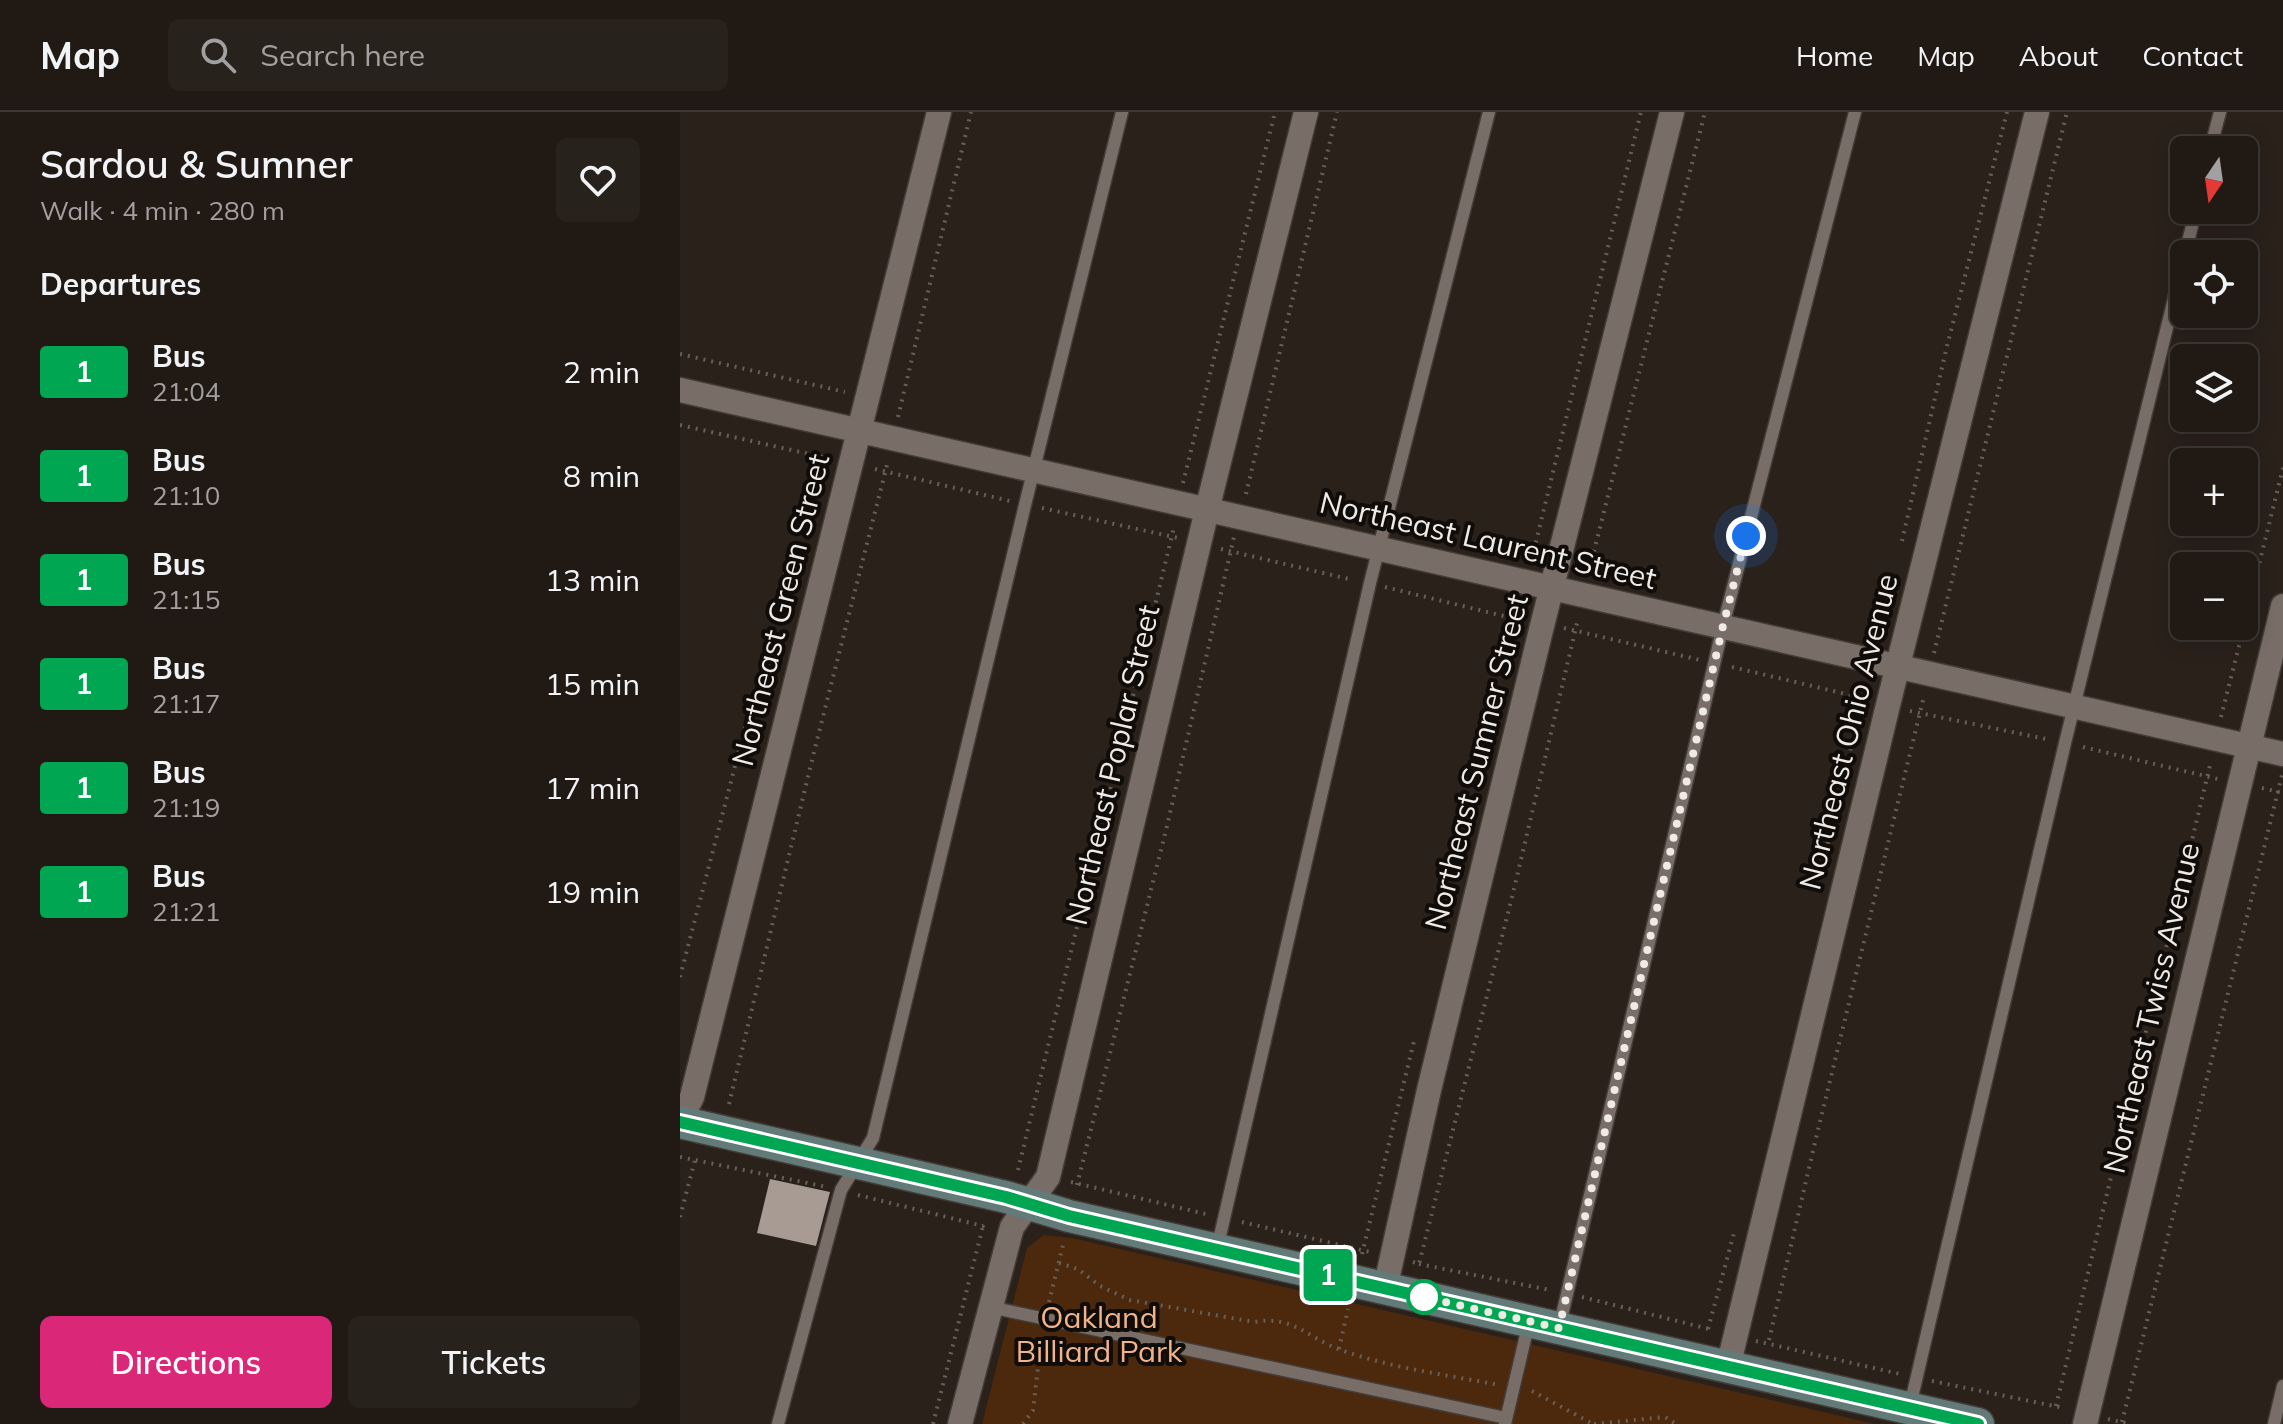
<!DOCTYPE html>
<meta charset="utf-8">
<style>
body{margin:0;font-family:Mulish,sans-serif;background:#28221d;color:#f1f3f6;height:100vh;display:flex;flex-direction:column;font-size:30px;white-space:nowrap}
*{box-sizing:border-box;margin:0}
p{font-size:26px;color:#a2a0a0}
.icon{flex:none;width:44px;height:44px;fill:none;stroke:currentColor;stroke-width:2;stroke-linecap:round;stroke-linejoin:round}
.map{position:relative;flex:1;overflow:hidden}
.details{display:flex;flex-direction:column;background:#201914;width:680px}
.details>*{flex:none}
.badge{padding:0 16px;border-radius:6px;font-size:28px;line-height:52px}
.needle{width:52px;rotate:193deg}
.buttons{position:absolute;left:1490px;top:24px;display:grid;gap:16px}
.buttons a{display:grid;place-items:center;width:88px;height:88px;border-radius:12px;background:#201914;box-shadow:0 4px 20px #0003,0 0 0 2px #3d3834;font-size:40px}
.you{position:absolute;width:40px;height:40px;margin:-20px;border:6px solid #fff;border-radius:50%;background:#1a73e8;box-shadow:0 0 0 12px #1a73e833}
.map>.badge{position:absolute;translate:-50% -50%;box-shadow:0 0 0 4px #fff}
h2{padding:0 40px;font-size:30px;line-height:72px}
.round{display:grid;place-items:center;flex:none;width:84px;height:84px;border-radius:12px;background:#28221d}
.summary{display:flex;align-items:center;justify-content:space-between;height:136px;padding:0 40px}
h1{font-size:38px;font-weight:600;line-height:60px}
.action{display:flex;gap:16px;margin-top:auto;padding:16px 40px}
.action a{flex:1;height:92px;border-radius:12px;background:#db2777;color:#fff;font-size:32px;font-weight:600;line-height:92px;text-align:center}
.action a+a{background:#28221d;color:#f1f3f6}
ul{padding:0;list-style:none}
li{display:flex;align-items:center;gap:24px;height:104px;padding:0 40px}
li div{flex:1}
li b{display:block;font-size:30px}
li em{font-style:normal}
li .badge{min-width:88px;font-weight:700;text-align:center}
header{display:flex;align-items:center;gap:48px;box-sizing:border-box;height:112px;padding:0 40px;background:#201914;border-bottom:2px solid #3d3834}
header strong{font-size:38px}
nav{display:flex;gap:44px;margin-inline-start:auto;font-size:28px}
.search{width:560px;height:72px;background:#28221d;display:flex;align-items:center;gap:20px;box-sizing:border-box;padding:0 28px;border-radius:12px;color:#a2a0a0;font-size:30px}
main{display:flex;flex:1;min-height:0}
.map>svg:first-child{display:block}
</style>
<header>
<strong>Map</strong>
<div class="search"><svg class="icon" aria-label="search" viewBox="0 0 24 24"><circle cx="10" cy="10" r="6"/><path d="M15 15l6 6"/></svg>Search here</div>
<nav><a>Home</a><a>Map</a><a>About</a><a>Contact</a></nav>
</header>
<main>
<section class="details">
<div class="summary"><div><h1>Sardou &amp; Sumner</h1><p>Walk · 4 min · 280 m</p></div><a class="round"><svg class="icon" aria-label="heart" viewBox="0 0 24 24"><path d="M12 20l-8-8c-3-5 5-10 8-4 3-6 11-1 8 4z"/></svg></a></div>
<h2>Departures</h2>
<ul>
<li><span class="badge" style="background:#00a651;color:#fff">1</span><div><b>Bus</b><p>21:04</p></div><em>2 min</em></li>
<li><span class="badge" style="background:#00a651;color:#fff">1</span><div><b>Bus</b><p>21:10</p></div><em>8 min</em></li>
<li><span class="badge" style="background:#00a651;color:#fff">1</span><div><b>Bus</b><p>21:15</p></div><em>13 min</em></li>
<li><span class="badge" style="background:#00a651;color:#fff">1</span><div><b>Bus</b><p>21:17</p></div><em>15 min</em></li>
<li><span class="badge" style="background:#00a651;color:#fff">1</span><div><b>Bus</b><p>21:19</p></div><em>17 min</em></li>
<li><span class="badge" style="background:#00a651;color:#fff">1</span><div><b>Bus</b><p>21:21</p></div><em>19 min</em></li>
</ul>
<div class="action"><a>Directions</a><a>Tickets</a></div>
</section>
<div class="map">
<svg width="1603" height="1312" viewBox="0 0 1603 1312">
<rect width="100%" height="100%" fill="#2a211b"/>
<!-- green -->
<path fill="#4c290d" d="M364,1123L392,1126L1195,1312H302L347,1136Z"/>
<!-- building -->
<path fill="#a79b93" d="M90,1067L150,1080L136,1134L77,1121Z"/>
<g fill="none" stroke-linecap="round" stroke-linejoin="round">
<!-- lane casing -->
<g stroke="#433b37" stroke-width="15">
<g id="lane">
<path d="M1530,38L1540,0"/>
<path d="M1505,142L1516,98"/>
<path d="M537,1137L690,471L809,0"/>
<path d="M310,1195L826,1306"/>
<path d="M879,1216L1043,514L1175,0"/>
<path d="M1230,1294L1385,631L1504,146"/>
<path d="M98,1312L161,1078L193,1026L345,393L442,0"/>
<path d="M825,1312L849,1210"/>
<path d="M1594,1312L1603,1274"/>
</g>
</g>
<!-- street casing -->
<g stroke="#433b37" stroke-width="27">
<g id="street">
<path d="M0,278L1603,642"/>
<path d="M0,1009L12,985L259,0"/>
<path d="M705,1177L749,978L862,514L992,0"/>
<path d="M1048,1255L1208,593L1357,0"/>
<path d="M280,1312L332,1115L368,1065L527,398L626,0"/>
<path d="M1405,1312L1603,494"/>
</g>
</g>
<!-- secondary casing -->
<g stroke="#433b37" stroke-width="35">
<path id="secondary" d="M0,1010L326,1085L389,1104L1298,1312"/>
</g>
<!-- path -->
<g stroke="#675f59" stroke-width="4" stroke-dasharray="2 6" stroke-linecap="butt">
<path d="M0,242L165,280"/>
<path d="M218,305L291,0"/>
<path d="M0,313L147,346"/>
<path d="M195,357L330,389"/>
<path d="M503,371L595,0"/>
<path d="M566,382L657,0"/>
<path d="M362,396L498,426"/>
<path d="M1222,429L1266,238L1327,0"/>
<path d="M541,437L673,468"/>
<path d="M852,446L961,0"/>
<path d="M908,463L1025,0"/>
<path d="M705,475L840,508"/>
<path d="M1564,513L1603,356"/>
<path d="M884,516L1020,548"/>
<path d="M832,528L840,494"/>
<path d="M1254,541L1387,0"/>
<path d="M1052,555L1187,587"/>
<path d="M1230,599L1371,628"/>
<path d="M1541,605L1564,514"/>
<path d="M1403,635L1538,667"/>
<path d="M1582,676L1603,681"/>
<path d="M1140,763L1185,577"/>
<path d="M0,865L136,344"/>
<path d="M49,992L133,644L208,349"/>
<path d="M0,1045L147,1075"/>
<path d="M338,1058L494,415"/>
<path d="M391,1070L526,1102"/>
<path d="M397,1073L487,714L554,425"/>
<path d="M178,1083L303,1114L307,1108"/>
<path d="M0,1105L15,1048"/>
<path d="M562,1110L690,1140"/>
<path d="M682,1142L735,925"/>
<path d="M733,1150L739,1152L833,781L898,507"/>
<path d="M379,1151L398,1157L420,1174L450,1188L574,1210C614,1203 627,1226 661,1238C711,1256 767,1263 819,1273"/>
<path d="M739,1152L870,1178"/>
<path d="M902,1185L1029,1217"/>
<path d="M369,1190L384,1129"/>
<path d="M1028,1217L1054,1121"/>
<path d="M1089,1228L1136,1026L1244,584"/>
<path d="M1076,1229L1220,1262"/>
<path d="M659,1237L668,1197"/>
<path d="M1252,1269L1384,1296"/>
<path d="M852,1279L913,1312"/>
<path d="M1376,1294L1531,649"/>
<path d="M1428,1307L1449,1312"/>
<path d="M1442,1310L1602,663"/>
<path d="M253,1312L303,1114"/>
<path d="M343,1312L353,1298L362,1222"/>
<path d="M914,1312L985,1305L996,1312"/>
</g>
<!-- lane -->
<use href="#lane" stroke="#796e67" stroke-width="12"/>
<!-- street -->
<use href="#street" stroke="#796e67" stroke-width="24"/>
<!-- secondary -->
<use href="#secondary" stroke="#627b78" stroke-width="32"/>
</g>
<g fill="none" stroke-linecap="round" stroke-linejoin="round">
<!-- line casing -->
<g stroke="#fff" stroke-width="18">
<path id="line" d="M0,1010L326,1085L389,1104L1298,1312"/>
</g>
<!-- line -->
<use href="#line" stroke="#00a651" stroke-width="12"/>
<!-- walk -->
<path stroke="#f0eae6" stroke-width="8" stroke-dasharray="0 14.4" d="M744,1185L734,1183L879,1216L1043,514L1066,424"/>
</g>
<!-- markers -->
<circle fill="#fff" stroke="#00a651" stroke-width="4" cx="744" cy="1185" r="16"/>
<g text-anchor="middle" stroke-width="8" stroke-linejoin="round" paint-order="stroke">
<!-- street labels -->
<g font-size="30" fill="#f0eae6" stroke="#0f0c09">
<text transform="translate(808 429) rotate(13)" y="10">Northeast Laurent Street</text>
<text transform="translate(101 498) rotate(-76)" y="10">Northeast Green Street</text>
<text transform="translate(1169 620) rotate(-76)" y="10">Northeast Ohio Avenue</text>
<text transform="translate(797 650) rotate(-76)" y="10">Northeast Sumner Street</text>
<text transform="translate(433 653) rotate(-77)" y="10">Northeast Poplar Street</text>
<text transform="translate(1472 896) rotate(-77)" y="10">Northeast Twiss Avenue</text>
</g>
<!-- park labels -->
<g font-size="30" fill="#f1b388" stroke="#0f0c09">
<text x="419" y="1216">Oakland<tspan x="419" dy="34">Billiard Park</tspan></text>
</g>
</g>
</svg>
<div class="buttons">
<a><svg class="needle" viewBox="-14 -14 28 28"><path d="M0-13l5 13h-10z" fill="#e53935"/><path d="M0 13l5-13h-10z" fill="#a2a0a0"/></svg></a>
<a><svg class="icon" aria-label="locate" viewBox="0 0 24 24"><circle cx="12" cy="12" r="6"/><path d="M12 2v4M12 18v4M2 12h4M18 12h4"/></svg></a>
<a><svg class="icon" aria-label="layers" viewBox="0 0 24 24"><path d="M12 4l9 5-9 5-9-5zM3 14l9 5 9-5"/></svg></a>
<a>+</a>
<a>−</a>
</div>
<div class="you" style="left:1066px;top:424px"></div>
<b class="badge" style="left:648px;top:1163px;background:#00a651;color:#fff">1</b>
</div>
</main>
